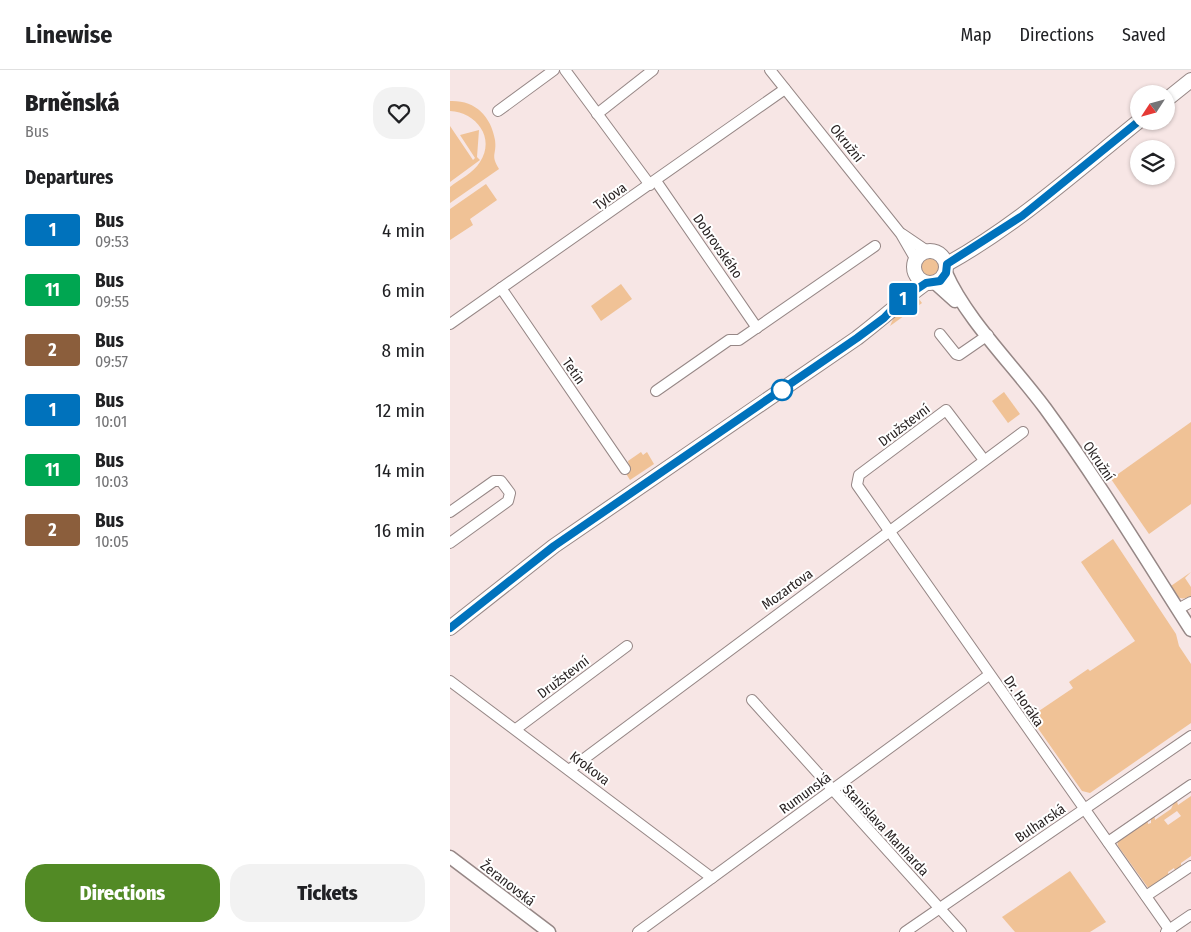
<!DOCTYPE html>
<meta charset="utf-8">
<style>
body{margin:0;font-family:"Fira Sans Condensed",sans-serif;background:#f2f2f2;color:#202124;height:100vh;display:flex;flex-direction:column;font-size:19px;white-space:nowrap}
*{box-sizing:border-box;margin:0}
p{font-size:16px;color:#757577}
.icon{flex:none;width:28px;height:28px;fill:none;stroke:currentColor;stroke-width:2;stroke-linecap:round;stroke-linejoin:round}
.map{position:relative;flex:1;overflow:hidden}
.sheet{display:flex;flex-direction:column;background:#fff;width:450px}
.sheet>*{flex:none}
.badge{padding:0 10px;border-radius:4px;font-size:18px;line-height:32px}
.needle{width:32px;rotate:234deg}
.fabs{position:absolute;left:680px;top:15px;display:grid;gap:10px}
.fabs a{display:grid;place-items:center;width:45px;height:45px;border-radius:50%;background:#fff;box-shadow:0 1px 4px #0004;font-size:25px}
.map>.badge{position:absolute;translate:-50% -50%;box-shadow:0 0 0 2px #fff}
h2{padding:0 25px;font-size:19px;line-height:45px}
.round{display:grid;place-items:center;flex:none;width:52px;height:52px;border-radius:20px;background:#f2f2f2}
.summary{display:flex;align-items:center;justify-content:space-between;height:85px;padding:0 25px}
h1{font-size:24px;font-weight:800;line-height:38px}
.cta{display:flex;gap:10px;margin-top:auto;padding:10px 25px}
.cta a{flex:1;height:58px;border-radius:20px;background:#528a25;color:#fff;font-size:20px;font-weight:800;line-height:58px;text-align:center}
.cta a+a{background:#f2f2f2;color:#202124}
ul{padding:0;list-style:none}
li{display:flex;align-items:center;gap:15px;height:60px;padding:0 25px}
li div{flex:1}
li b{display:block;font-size:19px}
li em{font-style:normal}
li .badge{min-width:55px;font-weight:700;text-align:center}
header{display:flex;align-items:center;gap:30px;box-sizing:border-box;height:70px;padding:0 25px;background:#fff;border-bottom:1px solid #e0e0e0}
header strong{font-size:24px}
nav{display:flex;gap:28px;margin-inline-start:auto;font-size:18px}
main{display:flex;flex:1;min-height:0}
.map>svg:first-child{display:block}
</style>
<header>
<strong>Linewise</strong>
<nav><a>Map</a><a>Directions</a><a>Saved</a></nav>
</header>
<main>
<section class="sheet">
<div class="summary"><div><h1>Brněnská</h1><p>Bus</p></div><a class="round"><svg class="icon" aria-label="heart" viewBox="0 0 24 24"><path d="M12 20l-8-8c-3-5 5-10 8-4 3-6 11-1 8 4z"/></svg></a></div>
<h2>Departures</h2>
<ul>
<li><span class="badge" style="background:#0072bc;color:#fff">1</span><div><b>Bus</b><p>09:53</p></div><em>4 min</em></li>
<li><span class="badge" style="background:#00a651;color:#fff">11</span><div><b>Bus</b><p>09:55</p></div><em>6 min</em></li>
<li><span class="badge" style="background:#8b5e3c;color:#fff">2</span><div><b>Bus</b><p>09:57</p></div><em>8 min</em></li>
<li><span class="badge" style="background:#0072bc;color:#fff">1</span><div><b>Bus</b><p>10:01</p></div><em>12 min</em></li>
<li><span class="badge" style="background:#00a651;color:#fff">11</span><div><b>Bus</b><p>10:03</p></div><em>14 min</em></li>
<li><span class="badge" style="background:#8b5e3c;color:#fff">2</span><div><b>Bus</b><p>10:05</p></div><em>16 min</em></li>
</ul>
<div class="cta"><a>Directions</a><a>Tickets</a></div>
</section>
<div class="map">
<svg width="741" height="862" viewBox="0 0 741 862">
<rect width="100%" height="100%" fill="#f7e6e5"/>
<!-- green -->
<g fill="#f0c296" fill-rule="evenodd">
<path d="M0,31C25,30 41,46 45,70C47,85 40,84 49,99L0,133V117C10,109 23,103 30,92C46,68 26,42 0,41Z"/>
<path d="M0,56L23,90L25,88L10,65L29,60L27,87L30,90L0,112Z"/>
<path d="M36,114L47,130L20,149L23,155L0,170V139Z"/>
<circle cx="480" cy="197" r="9"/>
<path d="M171,214L182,229L151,251L141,236Z"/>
<path d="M466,225L472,233L440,256L444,247Z"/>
<path d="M554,322L570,344L558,353L542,331Z"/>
<path d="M741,352V434L699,464L661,409Z"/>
<path d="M191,382L193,385L197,382L204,394L180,410L175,402L180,399L178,391Z"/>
<path d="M663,469L726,564L729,576L741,594V653L640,723L632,721L580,647L623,618L619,612L638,599L640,601L685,571L631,492Z"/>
<path d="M741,502L735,508L741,517V526C730,532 725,526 718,518Z"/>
<path d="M741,726V786L731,793V800L726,803L724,798L718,802L719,808L699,819L668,776L667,770L697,747L698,754L701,753V745L704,743L705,750L721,739L726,728L728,735ZM727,741L731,746L718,755L714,750Z"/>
<path d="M620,801L656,852L640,862H565L552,847Z"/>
</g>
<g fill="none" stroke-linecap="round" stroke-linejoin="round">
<!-- minor casing -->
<g stroke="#968786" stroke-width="12">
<g id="minor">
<path d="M115,0L200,115"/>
<path d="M320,0L451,164L466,190"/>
<path d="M48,41L104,0"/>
<path d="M147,44L203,0"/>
<path d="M206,111L307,258"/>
<path d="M452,164L477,181"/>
<path d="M51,218L175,399"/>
<path d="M0,254L335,19"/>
<path d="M490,264L506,284L509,285L538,265"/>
<path d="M206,321L279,270H289L425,176"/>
<path d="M534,390L496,340L409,405L407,415L721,862"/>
<path d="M0,442L44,411H51L60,423L58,431L0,473"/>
<path d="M728,539L741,532"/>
<path d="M0,611L262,808"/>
<path d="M302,630L511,862"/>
<path d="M66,659L177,576"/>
<path d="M119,700L573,362"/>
<path d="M658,772L741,715"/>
<path d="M696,826L741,796"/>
<path d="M188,862L539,605"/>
<path d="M455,862L741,666"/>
<path d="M716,862L741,845"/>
</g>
</g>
<!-- tertiary casing -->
<g stroke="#968786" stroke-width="15">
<g id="tertiary">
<path d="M496,203C516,249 564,296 595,338C647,409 693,485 741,560"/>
<path d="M485,213L505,231"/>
<path d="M0,787L99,862"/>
</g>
</g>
<!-- secondary casing -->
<g stroke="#968786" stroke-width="16">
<g id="secondary">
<path d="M716,30L741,10"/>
<circle cx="480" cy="197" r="16"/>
<path d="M497,194C567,155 627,101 689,51"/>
<path d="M0,558L104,476L407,268C431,250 452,230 476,213"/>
</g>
</g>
<!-- minor -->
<use href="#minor" stroke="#fff" stroke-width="10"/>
<!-- tertiary -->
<use href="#tertiary" stroke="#fff" stroke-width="12"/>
<!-- secondary -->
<use href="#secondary" stroke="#fff" stroke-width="14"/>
</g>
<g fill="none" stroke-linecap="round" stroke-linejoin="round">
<!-- line casing -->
<g stroke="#fff" stroke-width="11">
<path id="line" d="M0,558L104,476L407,268L434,248L452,229L476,213L490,211L496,203L497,194L572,146L689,51"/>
</g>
<!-- line -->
<use href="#line" stroke="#0072bc" stroke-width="8"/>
</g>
<!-- markers -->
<circle fill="#fff" stroke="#0072bc" stroke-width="2.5" cx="332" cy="320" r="10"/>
<g text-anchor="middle" stroke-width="4" stroke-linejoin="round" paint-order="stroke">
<!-- street labels -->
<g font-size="14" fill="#292323" stroke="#fff">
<text transform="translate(397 73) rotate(51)" y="5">Okružní</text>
<text transform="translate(160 126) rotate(-35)" y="5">Tylova</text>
<text transform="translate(268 176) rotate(55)" y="5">Dobrovského</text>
<text transform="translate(124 301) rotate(55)" y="5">Tetín</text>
<text transform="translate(454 355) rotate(-37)" y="5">Družstevní</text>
<text transform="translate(649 391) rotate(56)" y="5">Okružní</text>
<text transform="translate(337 519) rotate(-36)" y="5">Mozartova</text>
<text transform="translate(113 607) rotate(-37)" y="5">Družstevní</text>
<text transform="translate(574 631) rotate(55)" y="5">Dr. Horáka</text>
<text transform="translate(140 698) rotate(37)" y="5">Krokova</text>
<text transform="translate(355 723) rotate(-36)" y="5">Rumunská</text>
<text transform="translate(590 753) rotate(-34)" y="5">Bulharská</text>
<text transform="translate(436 760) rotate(47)" y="5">Stanislava Manharda</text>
<text transform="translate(58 813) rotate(38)" y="5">Žeranovská</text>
</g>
</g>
</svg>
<div class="fabs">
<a><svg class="needle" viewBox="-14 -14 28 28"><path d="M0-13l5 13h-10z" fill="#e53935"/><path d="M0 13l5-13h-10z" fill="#757577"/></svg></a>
<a><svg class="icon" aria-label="layers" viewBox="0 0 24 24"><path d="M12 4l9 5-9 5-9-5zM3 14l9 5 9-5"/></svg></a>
</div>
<b class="badge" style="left:453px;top:229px;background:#0072bc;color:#fff">1</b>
</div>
</main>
